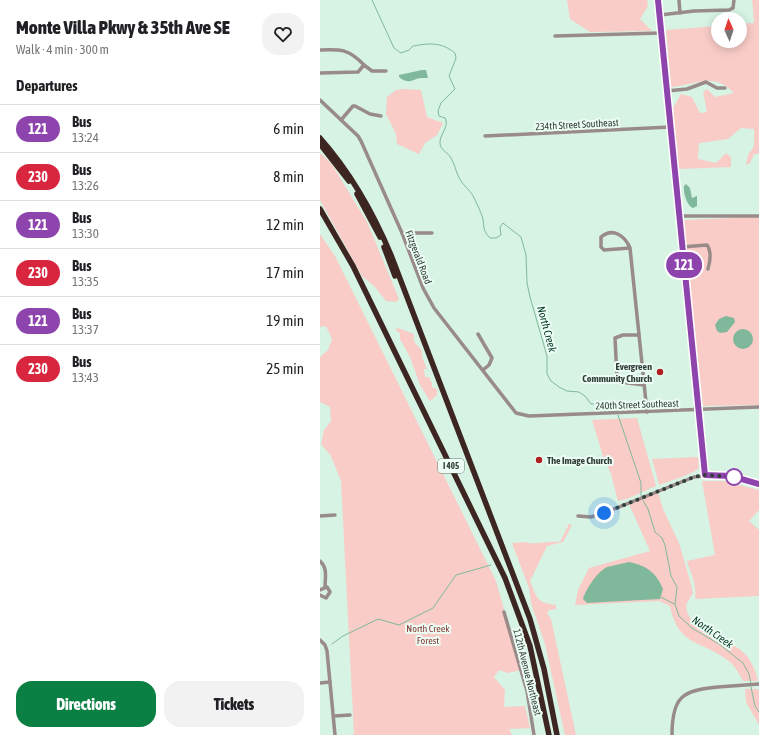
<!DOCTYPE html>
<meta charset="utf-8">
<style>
body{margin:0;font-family:"Asap Condensed",sans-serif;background:#f2f2f2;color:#202124;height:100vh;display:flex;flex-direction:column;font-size:15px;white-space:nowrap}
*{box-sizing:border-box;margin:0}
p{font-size:13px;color:#757577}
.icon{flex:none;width:22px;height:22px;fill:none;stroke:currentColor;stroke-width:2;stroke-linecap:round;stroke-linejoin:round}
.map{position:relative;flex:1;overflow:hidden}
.details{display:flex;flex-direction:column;background:#fff;width:320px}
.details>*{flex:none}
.badge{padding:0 8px;border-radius:13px;font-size:14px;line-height:26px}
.needle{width:26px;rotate:357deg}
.buttons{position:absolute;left:391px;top:12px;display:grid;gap:8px}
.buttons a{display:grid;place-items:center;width:36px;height:36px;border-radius:50%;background:#fff;box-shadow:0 2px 10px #0003;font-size:20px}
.you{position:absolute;width:20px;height:20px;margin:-10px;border:3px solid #fff;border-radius:50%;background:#1a73e8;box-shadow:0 0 0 6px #1a73e833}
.map>.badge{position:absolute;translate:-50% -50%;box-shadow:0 0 0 2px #fff}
h2{padding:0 16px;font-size:15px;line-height:36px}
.round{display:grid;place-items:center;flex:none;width:42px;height:42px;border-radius:16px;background:#f2f2f2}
.head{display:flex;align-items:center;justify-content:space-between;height:68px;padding:0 16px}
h1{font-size:19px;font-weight:800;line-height:30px}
.action{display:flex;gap:8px;margin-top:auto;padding:8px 16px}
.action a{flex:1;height:46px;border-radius:16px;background:#0b8043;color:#fff;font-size:16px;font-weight:800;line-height:46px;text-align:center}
.action a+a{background:#f2f2f2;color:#202124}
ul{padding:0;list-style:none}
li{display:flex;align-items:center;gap:12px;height:48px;padding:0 16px;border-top:1px solid #e0e0e0}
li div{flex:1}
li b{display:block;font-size:15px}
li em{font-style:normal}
li .badge{min-width:44px;font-weight:700;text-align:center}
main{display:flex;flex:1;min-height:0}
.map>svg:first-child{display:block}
</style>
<main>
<section class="details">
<div class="head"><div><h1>Monte Villa Pkwy &amp; 35th Ave SE</h1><p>Walk · 4 min · 300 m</p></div><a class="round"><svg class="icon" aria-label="heart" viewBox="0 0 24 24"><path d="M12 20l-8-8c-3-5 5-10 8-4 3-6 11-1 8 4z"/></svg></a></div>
<h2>Departures</h2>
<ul>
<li><span class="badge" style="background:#8e44ad;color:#fff">121</span><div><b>Bus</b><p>13:24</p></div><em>6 min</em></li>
<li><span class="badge" style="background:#d7263d;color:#fff">230</span><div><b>Bus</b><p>13:26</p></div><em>8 min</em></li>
<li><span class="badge" style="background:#8e44ad;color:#fff">121</span><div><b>Bus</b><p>13:30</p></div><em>12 min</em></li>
<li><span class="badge" style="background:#d7263d;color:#fff">230</span><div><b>Bus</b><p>13:35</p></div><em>17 min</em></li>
<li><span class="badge" style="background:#8e44ad;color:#fff">121</span><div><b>Bus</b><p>13:37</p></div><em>19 min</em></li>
<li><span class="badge" style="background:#d7263d;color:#fff">230</span><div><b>Bus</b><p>13:43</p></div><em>25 min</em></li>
</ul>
<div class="action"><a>Directions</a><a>Tickets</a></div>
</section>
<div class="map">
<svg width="439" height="735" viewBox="0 0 439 735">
<rect width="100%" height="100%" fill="#d6f3e3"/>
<!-- green -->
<g fill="#f9ccc7">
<path d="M247,0H327L328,6L320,19L332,31L270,32L250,19Z"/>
<path d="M432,0H439V154H434L430,163L426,165L428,155L434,146V129L421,128L408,139L379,143L378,159L396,163L406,153L411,157V167L359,169L352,110L361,94L372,97L380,113L387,112L383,92L387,89L395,97L414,93C393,71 377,85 351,87L346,30L398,26V41H420V24L434,23Z"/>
<path d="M84,89L101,90L107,117L123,123L117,135L105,143L99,154L77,144L76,134L66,114L67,97L76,90Z"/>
<path d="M0,153L11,163L47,222L79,299L76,302L66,301L55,287L42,276L0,200Z"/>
<path d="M439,216V405L383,406L363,220L435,217Z"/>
<path d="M0,234L15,256L176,581L201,670L188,673L179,670L174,677L185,690L184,707L205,706L210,728L189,729L192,735H34L21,481L11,456L1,444L4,430L11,421L10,407L0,402V357L8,350L12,339L6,326L0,327Z"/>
<path d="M78,328L94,334C92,344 98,344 102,351V357L107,369H104L105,377H109L112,383V387L117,389V395L110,401L100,385L90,357L80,339V333L75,330Z"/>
<path d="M317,418L336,486L307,499L298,501L291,474L283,456L272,420Z"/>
<path d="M378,457L379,467C377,473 347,482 339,485L332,459Z"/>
<path d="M382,481H404L439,490V510L429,521L439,530V596L375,599C377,585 371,574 367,561L395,555Z"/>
<path d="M338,492L343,509L359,543L371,584L373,593L366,605C368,634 407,636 424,653C431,660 436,671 438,681H423C419,673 414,664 406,659C380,640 358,646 350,606L339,601L255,605L258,590L269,568L330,551L309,504Z"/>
<path d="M249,524L252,525L243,542L227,546L210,581C217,598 217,603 236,605V609L229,610L227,613L231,619L256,735H245L225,644L211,603L209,588L192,543L207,542V543C218,544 230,541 240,542Z"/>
<path d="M425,689H438L439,692V725L426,702Z"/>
</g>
<!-- water -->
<g fill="#80b89b">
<path d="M102,70H106L108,78C106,78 104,78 101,78C94,78 89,86 79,77V75Z"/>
<path d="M366,184L370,188L372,198L377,196V206L373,208C367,206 363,192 364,186Z"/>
<path d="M406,316L414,318L415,322L407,332L400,333L397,331L395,325L399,319Z"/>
<circle cx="423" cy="339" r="10"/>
<path d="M309,562C327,566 336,572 343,589L340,599L267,603L263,599C266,589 277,572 287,567C294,565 302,564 309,562Z"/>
</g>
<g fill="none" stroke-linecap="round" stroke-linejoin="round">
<!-- stream -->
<g stroke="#80b89b" stroke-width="1">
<path d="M52,0L74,48L81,53L89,50L93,46C110,43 121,42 135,53L136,58L129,76L135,89L121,103L118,111L119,116L125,118C130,127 119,134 120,144C122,152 128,152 131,158C135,164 136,174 141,181C145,187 152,192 154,198C157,204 161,212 163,219C164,227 163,231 170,238H176L181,235L180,227L183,223L201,237L206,255L207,283L210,297L227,356V374L231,381L239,387L247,391L259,392L265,396L271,404L284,403L295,408L297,412"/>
<path d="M298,415L321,483V496"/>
<path d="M322,499L328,509L335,532L342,538L345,545L351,576L357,587L355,604L359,616L372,628L399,644L423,663L429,674L431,684"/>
<path d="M341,597L354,604"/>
<path d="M12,644L23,636L58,619L79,625L113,608L136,575L171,565"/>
<path d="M431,687L435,706L439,712"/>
</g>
<!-- minor -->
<g stroke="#998b89" stroke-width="3.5">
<path d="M338,0L385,475"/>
<path d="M359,0L360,13"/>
<path d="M340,15L374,11L409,10L413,8L414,0"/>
<path d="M235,36L341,33"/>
<path d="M0,50C21,49 29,49 44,65"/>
<path d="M0,73L38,72L44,65L52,71H66"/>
<path d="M347,91L367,89L386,82L397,88H405"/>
<path d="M0,100L38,136L41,141L82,233L103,288L114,308L196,413L209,416L439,407"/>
<path d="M21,120L33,106H35L50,114L61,116"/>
<path d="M165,136L350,127"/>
<path d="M359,216H439"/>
<path d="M82,233H112"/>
<path d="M362,247L387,245C392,252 390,262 388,269"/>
<path d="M310,248L284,250L281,247V237C293,227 305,236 310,248L327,412"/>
<path d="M158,334L172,358L169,365L163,370"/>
<path d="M319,335H303L295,338L297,378L300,382L324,385"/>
<path d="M0,516L15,515"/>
<path d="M258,516L271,517L284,513L374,477C396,473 418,476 439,484"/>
<path d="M0,561C8,568 5,578 5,587"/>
<path d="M0,590L7,587L10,592L6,598L0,595"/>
<path d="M184,612L207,691L214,735"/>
<path d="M0,640L5,645L7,651L15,735"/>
<path d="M0,683L10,682"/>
<path d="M14,716L30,715"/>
<path d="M352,735C352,697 362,690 398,687C412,686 425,685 439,684"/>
</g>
<!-- highway -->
<g stroke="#3d2522" stroke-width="5.5">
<path d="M0,138C31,173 53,212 71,255L210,619L224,669L237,735"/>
<path d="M0,144L29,181"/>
<path d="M37,194L60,237"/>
<path d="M0,209L33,266L185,578L210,646L229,735"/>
<path d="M64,247L75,276"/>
</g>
</g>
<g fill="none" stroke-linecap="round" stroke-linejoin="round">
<!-- line casing -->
<g stroke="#fff" stroke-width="9">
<path id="line" d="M338,0L385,475L411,476L439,484"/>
</g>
<!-- line -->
<use href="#line" stroke="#8e44ad" stroke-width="6"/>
<!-- walk -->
<path stroke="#323e38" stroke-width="4" stroke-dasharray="0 7.2" d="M284,513L374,477L385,475L414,477"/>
</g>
<!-- markers -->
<g fill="#b01f20" stroke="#ecfdf4" stroke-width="1.5">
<circle cx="340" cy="372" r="4"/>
<circle cx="219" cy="460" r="4"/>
</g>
<circle fill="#fff" stroke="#8e44ad" stroke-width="2" cx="414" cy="477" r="8"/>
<g text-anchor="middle" stroke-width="4" stroke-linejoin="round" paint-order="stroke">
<!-- shield labels -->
<rect fill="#ecfdf4" stroke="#6a7770" stroke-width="1" x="118" y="459" width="26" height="14" rx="3"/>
<g font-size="9" font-weight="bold" fill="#323e38">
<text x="131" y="469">I 405</text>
</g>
<!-- street labels -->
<g font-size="10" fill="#323e38" stroke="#ecfdf4">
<text transform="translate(257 124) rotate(-3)" y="4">234th Street Southeast</text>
<text transform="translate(99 257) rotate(69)" y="4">Fitzgerald Road</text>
<text transform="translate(317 404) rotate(-2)" y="4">240th Street Southeast</text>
<text transform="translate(208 672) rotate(76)" y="4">112th Avenue Northeast</text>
</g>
<!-- poi labels -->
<g font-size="10" font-weight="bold" fill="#323e38" stroke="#ecfdf4" text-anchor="end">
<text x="332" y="370">Evergreen<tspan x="332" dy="12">Community Church</tspan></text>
<text x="227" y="464" text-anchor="start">The Image Church</text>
</g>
<!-- park labels -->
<g font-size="10" fill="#863d37" stroke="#ecfdf4">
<text x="108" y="632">North Creek<tspan x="108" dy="12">Forest</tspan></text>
</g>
<!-- water labels -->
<g font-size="11" font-style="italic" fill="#023320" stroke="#ecfdf4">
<text transform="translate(227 329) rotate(75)" y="4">North Creek</text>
<text transform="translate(393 632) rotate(35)" y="4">North Creek</text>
</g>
</g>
</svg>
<div class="buttons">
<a><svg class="needle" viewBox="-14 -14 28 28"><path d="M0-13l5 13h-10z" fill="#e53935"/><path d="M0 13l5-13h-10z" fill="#757577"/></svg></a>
</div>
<div class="you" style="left:284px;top:513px"></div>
<b class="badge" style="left:364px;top:265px;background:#8e44ad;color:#fff">121</b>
</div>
</main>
